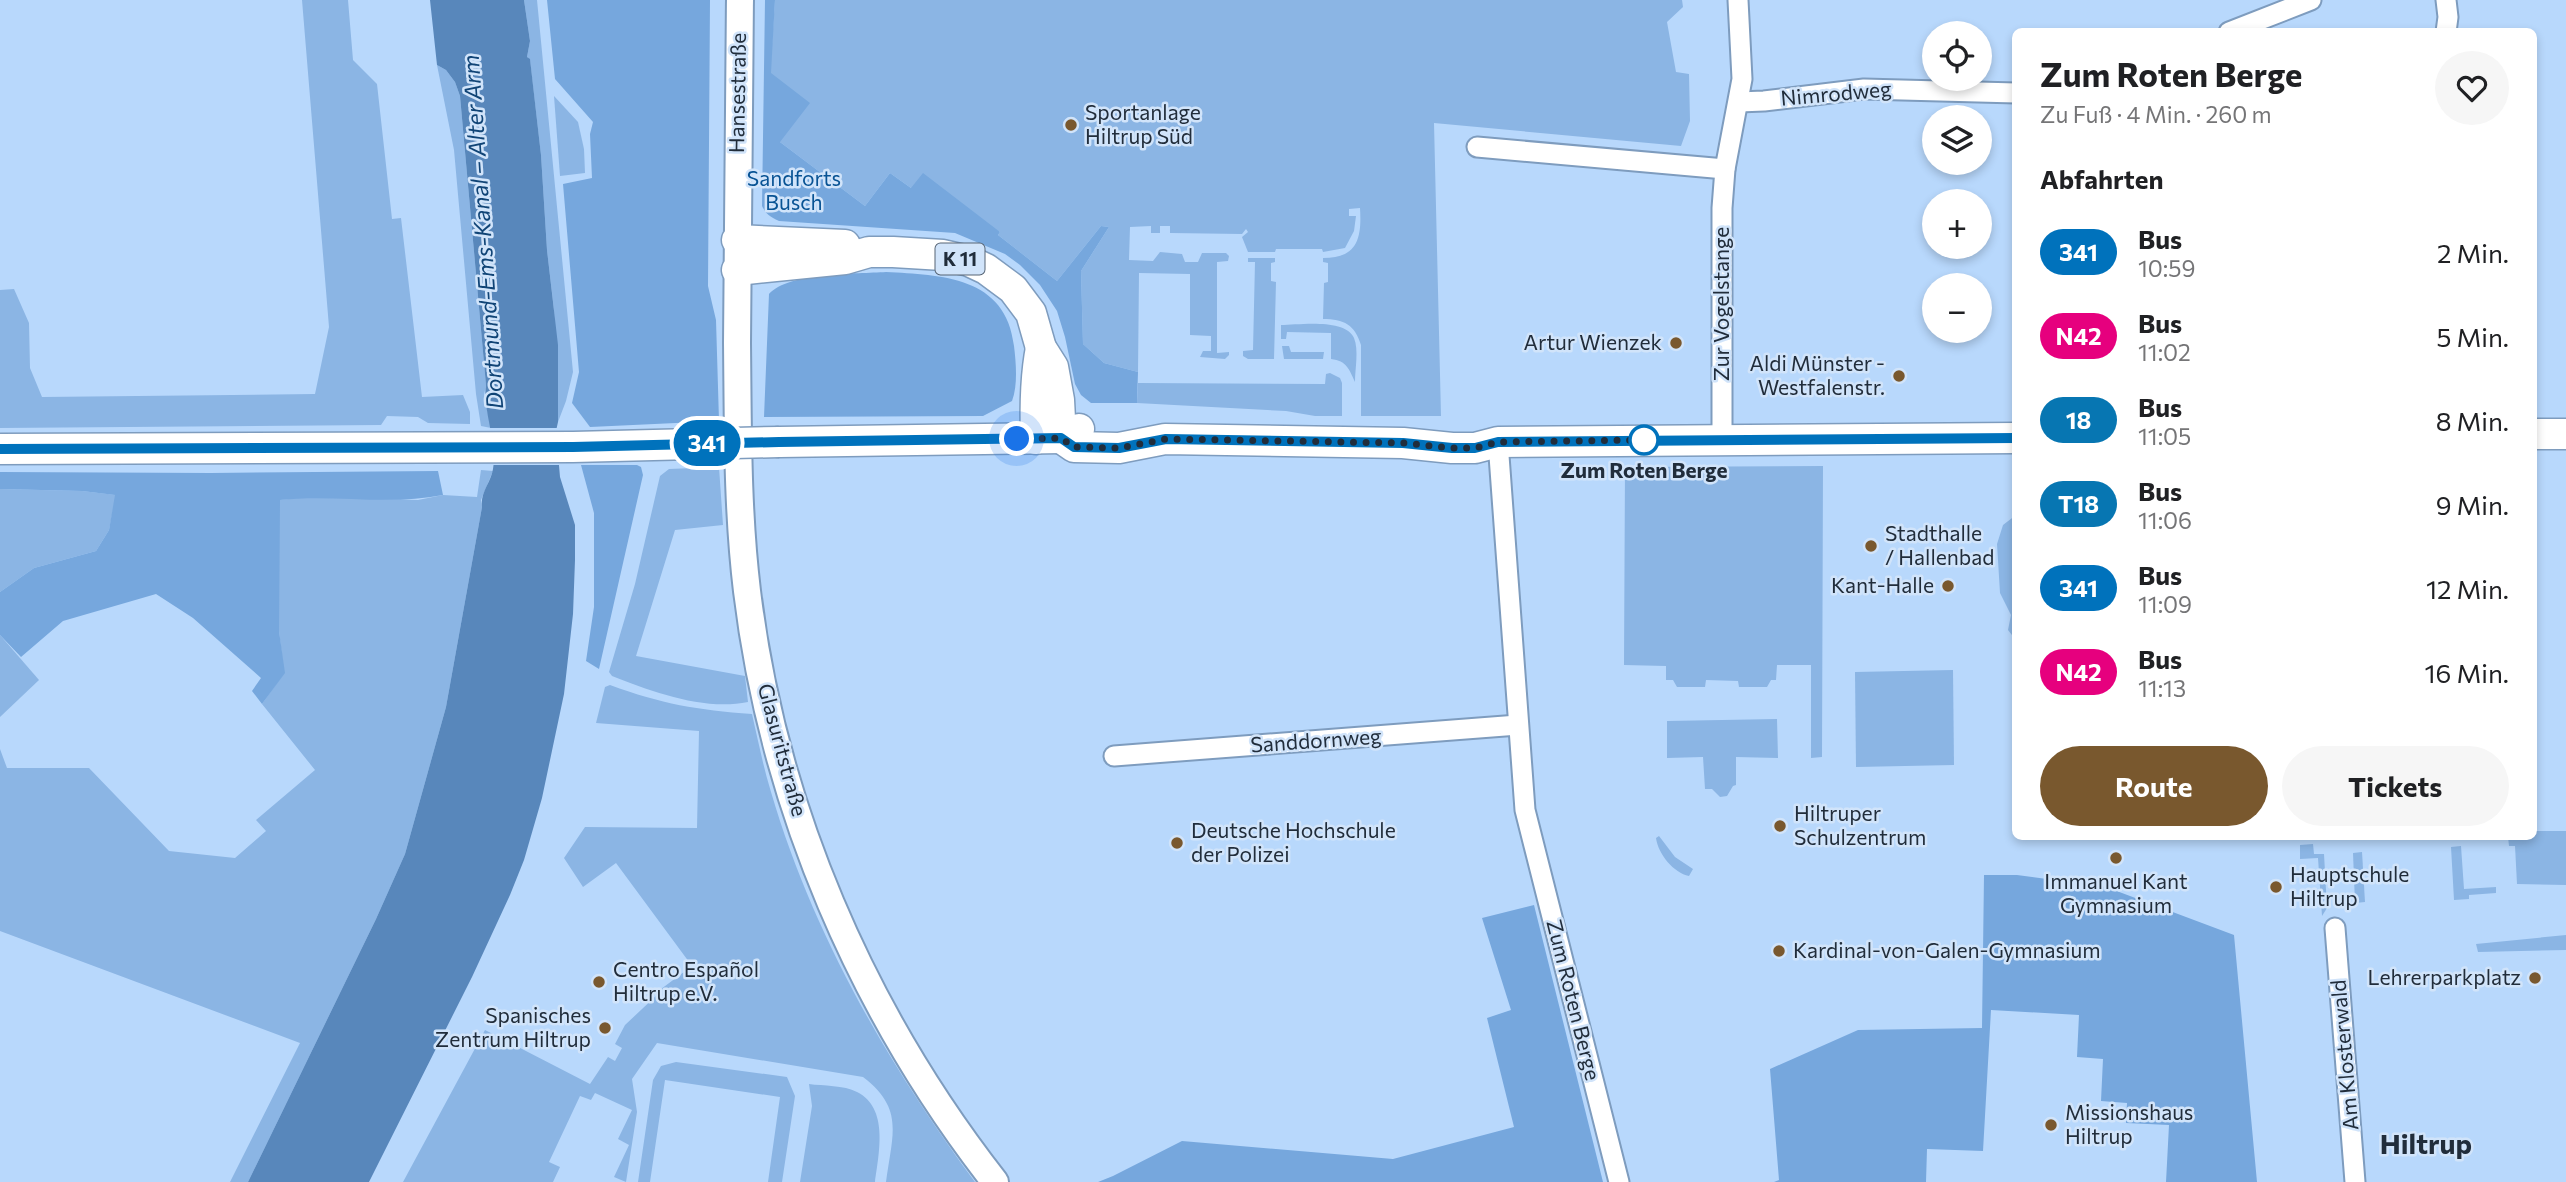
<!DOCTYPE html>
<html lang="de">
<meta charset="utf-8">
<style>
body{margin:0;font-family:Commissioner,sans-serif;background:#f6f6f6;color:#202124;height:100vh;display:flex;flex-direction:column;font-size:26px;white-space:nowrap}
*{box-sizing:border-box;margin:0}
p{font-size:23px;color:#757577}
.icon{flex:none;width:38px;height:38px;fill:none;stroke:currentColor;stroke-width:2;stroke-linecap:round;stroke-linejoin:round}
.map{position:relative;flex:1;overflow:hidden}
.drawer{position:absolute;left:2012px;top:28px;width:525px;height:812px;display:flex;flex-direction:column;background:#fff;border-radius:10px;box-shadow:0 4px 10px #0003}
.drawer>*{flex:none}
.badge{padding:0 14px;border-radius:23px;font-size:24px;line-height:46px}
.fabs{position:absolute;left:1922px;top:21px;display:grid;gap:14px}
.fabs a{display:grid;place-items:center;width:70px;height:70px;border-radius:50%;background:#fff;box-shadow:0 4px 10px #0003;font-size:35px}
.you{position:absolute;width:35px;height:35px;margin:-18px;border:5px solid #fff;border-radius:50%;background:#1a73e8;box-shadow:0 0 0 10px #1a73e833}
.map>.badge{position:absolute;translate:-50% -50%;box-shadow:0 0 0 4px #fff}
h2{padding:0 28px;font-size:26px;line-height:63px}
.round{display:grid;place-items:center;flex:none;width:74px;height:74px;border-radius:37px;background:#f6f6f6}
.head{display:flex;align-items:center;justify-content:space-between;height:119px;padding:0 28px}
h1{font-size:33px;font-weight:700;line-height:52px}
.button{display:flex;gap:14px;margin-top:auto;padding:14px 28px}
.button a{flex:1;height:80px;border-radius:42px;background:#79582e;color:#fff;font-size:28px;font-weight:700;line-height:80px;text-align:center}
.button a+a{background:#f6f6f6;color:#202124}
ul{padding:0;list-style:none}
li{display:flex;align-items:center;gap:21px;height:84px;padding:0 28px}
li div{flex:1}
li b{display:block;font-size:26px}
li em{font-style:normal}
li .badge{min-width:77px;font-weight:700;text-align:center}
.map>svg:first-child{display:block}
</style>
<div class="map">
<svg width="2566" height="1182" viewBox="0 0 2566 1182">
<rect width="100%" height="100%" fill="#b8d8fc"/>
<!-- green -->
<g fill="#8bb5e4">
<path d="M302,0H348L353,60L377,84L392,219L401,218L422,397L463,395L470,412V424L428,423L418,417L387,416L381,425L0,428V290L14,289L29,323L30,368L42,397L315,394L329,327Z"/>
<path d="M524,0H537L573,372L566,401L558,422L554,310L547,250L541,155L530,60L527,57L530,41Z"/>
<path d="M775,0H1682L1683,7L1667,22L1676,72L1689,74L1690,121L1681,146L1434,123L1441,416H1361V345C1355,325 1344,319 1323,319L1324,283L1328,282V263L1323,262V258C1357,258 1362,239 1360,208L1349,209V216H1356L1354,231L1345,248L1323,252L1322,249H1276L1275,252H1248L1242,237L1248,232L1246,229L1242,234L1170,233V226H1160V233H1151V226L1130,227L1129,260L1153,261L1160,252L1182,254L1185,262H1198L1202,253H1226L1229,256L1228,261L1217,262V353L1229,352V355L1225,359L1200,357L1203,351H1211V336L1190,335V274L1139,273L1138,372L1104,363L1083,344L1081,271L1109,227L1101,226L1057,281L998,235L1000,232L911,188L890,173L865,206L780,142L770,73Z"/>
<path d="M437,65L446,70L455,82L460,96L486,385L484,395L491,428L481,426L476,394L454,150Z"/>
<path d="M554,96L578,122L584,149L585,173L560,176Z"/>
<path d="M1248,258H1275V262L1271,263V281L1276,282L1274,359H1248L1243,356V351L1253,350L1255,262H1248Z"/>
<path d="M1281,325C1299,325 1345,318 1354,338C1359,350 1355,369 1355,382C1349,369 1347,361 1331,359V333L1287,332L1286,339H1281Z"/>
<path d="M1282,346H1289L1291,352H1324L1323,359H1284Z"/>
<path d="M1330,373L1340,378L1342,383V416H1315L1286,411L1137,403L1138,383L1325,384L1326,374Z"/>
<path d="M1823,466L1822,757L1811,758V665H1777L1776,680H1771L1767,687H1739L1738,681L1706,680L1705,687H1677L1673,680H1666V666L1624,665L1625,467Z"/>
<path d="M719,467L723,525L675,530L636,656L745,676L748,702C704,711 653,692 612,676L609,672L635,584L660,476L669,469Z"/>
<path d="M481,470L493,471L481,500L482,507L446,707L405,854L376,919L248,1182H230L300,1043L0,931V749L7,768H89L169,851L235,858L266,831L256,820L315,770L262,704L284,673L279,631V500L308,497L418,500L443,495L477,497Z"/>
<path d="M0,489L82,491L116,495L109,530L96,551L34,568L0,592Z"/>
<path d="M2016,515V638L2015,639L2008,630L2011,615L2000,593L1997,544L2003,525Z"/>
<path d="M0,635L39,680L0,717Z"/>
<path d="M1953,670L1954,765L1856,767L1855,672Z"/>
<path d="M610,685C662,704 697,710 752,714C758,740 763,766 771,792C812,932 888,1065 975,1182H886C892,1135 905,1109 863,1077L657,1043L632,1079L637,1112L626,1182L614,1177L629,1145L618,1139L632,1110L595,1093L591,1100L580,1096L549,1162L560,1167L553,1182H403L485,1030L590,1084L608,1057L615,1061L622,1048L615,1044L625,1025L658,994L657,992L692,966L616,863L583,887L564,858L585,827L697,828L699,731L596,723L605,687Z"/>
<path d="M1777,719L1778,758L1736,757V785L1733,786L1727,796L1720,797L1712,789H1705L1703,757L1667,758V721Z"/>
<path d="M2534,831H2566V885L2517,884L2515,846H2509L2508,837L2534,836Z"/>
<path d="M1659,836L1675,857L1693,869L1689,876C1674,873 1658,854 1656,838Z"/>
<path d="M2313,844L2314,854H2324L2327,908L2322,916L2318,858L2300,859V845Z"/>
<path d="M2461,846L2464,889L2496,887V893L2469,895V899L2454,900L2451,847Z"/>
<path d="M2362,852L2365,902L2355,903L2353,853Z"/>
<path d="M2566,935V950L2478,952L2476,944Z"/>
<path d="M676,1062L787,1077L795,1096L782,1182H768L780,1097L665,1080L650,1182H638L653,1080L661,1066Z"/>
<path d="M809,1084C823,1086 844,1085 857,1092C889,1108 879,1153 875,1182H800L812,1106Z"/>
</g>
<!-- forest -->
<g fill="#76a7dd">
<path d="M547,0H710L708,286L716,320L719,421L590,427L572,403L579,372L563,184L592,178L590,134L593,122L555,79Z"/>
<path d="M765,0H775L771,73L810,103L780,142L865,206L890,173L911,188L923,173L1000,232L998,235L1057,281L1101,226L1109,227L1081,271L1083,344L1104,363L1138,372L1137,403H1091L1081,395L1075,384L1065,337L1057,311L1040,285L1020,265L1005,254L955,233L779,221C770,217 766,214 762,206Z"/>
<path d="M886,272C941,275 1006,276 1014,346C1016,363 1018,385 1012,401L983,416L764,417L769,294C789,272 857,274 886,272Z"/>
<path d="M581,465H637L641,467L643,475L599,669L586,661L594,607V513Z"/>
<path d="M438,471L443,495C389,506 334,494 280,500L279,631L285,673L262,704L252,691L261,678L193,618L156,594L63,621L21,657L0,635V592L34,568L96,551L109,530L115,495L82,491L0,489V472L211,473Z"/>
<path d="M1984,875H2017L2106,887L2234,935L2257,1182H2166L2169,1125L2126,1123L2127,1103L2101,1101L2103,1059L2077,1057L2079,1015L1991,1010L1983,1151L1927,1149L1926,1182H1774L1779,1180L1770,1069L1858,1030L1982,1028Z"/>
<path d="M1534,905L1603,1182H1098L1113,1176L1182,1141L1393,1159L1514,1127L1487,1018L1511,1010L1482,918Z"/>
</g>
<!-- water -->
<path fill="#5887bb" d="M430,0H524L530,41L527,57L530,59L541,155L547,250L558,345V422L556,431L560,477L575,525V560L573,614L564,694L542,798L524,860L510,895L472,977L369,1182H248L376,919L405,854L446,707L482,507C480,493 491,482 493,469C498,443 482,409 486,385L460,96L455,82L446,70L437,65Z"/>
<!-- pier -->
<path fill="#b8d8fc" d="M488,428H561L559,431L563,465H490Z"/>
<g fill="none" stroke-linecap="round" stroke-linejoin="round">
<!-- street casing -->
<g stroke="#7e9cbe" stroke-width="23">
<g id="street">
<path d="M2229,32L2311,0"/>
<path d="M2446,32L2448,17L2446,0"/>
<path d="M1739,102L1764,101L1864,89L2016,93"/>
<path d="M1477,147L1725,169"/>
<path d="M1722,439V208L1725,169L1742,79L1738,0"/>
<path d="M1498,442L1525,810L1619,1182"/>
<path d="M1114,756L1518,725"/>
<path d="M2335,928L2355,1182"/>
</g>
</g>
<!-- secondary casing -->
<g stroke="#7e9cbe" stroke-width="30">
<path id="secondary" d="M740,0C738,114 737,228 737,343C738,426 737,508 747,591C773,806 862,1012 995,1182"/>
</g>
<!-- primary casing -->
<g stroke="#7e9cbe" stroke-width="33">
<g id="primary">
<path d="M737,240L845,245"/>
<path d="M737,270L845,259L869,252H893L943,255L969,261L986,269L1013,289L1031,313L1041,348L1053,367L1059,400L1061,438"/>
<path d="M2534,434H2566"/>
<path d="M1061,438L1074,447L1119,448L1165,439L1403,443L1452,448H1475L1498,442L2016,438"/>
<path d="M1036,439C1035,408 1035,378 1041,348"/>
<path d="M779,442L1061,438L1079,429"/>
<path d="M0,449L573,447L734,443"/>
</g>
</g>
<!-- street -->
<use href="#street" stroke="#fff" stroke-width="19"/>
<!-- secondary -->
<use href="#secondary" stroke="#fff" stroke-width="26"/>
<!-- primary -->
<use href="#primary" stroke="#fff" stroke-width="30"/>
<!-- primary-bridge casing -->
<g stroke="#7e9cbe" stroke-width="33" stroke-linecap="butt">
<path id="primary-bridge" d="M734,443L779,442"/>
</g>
<!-- primary-bridge -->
<use href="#primary-bridge" stroke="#fff" stroke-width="30"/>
</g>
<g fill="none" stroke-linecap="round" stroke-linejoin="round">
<!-- line casing -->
<g stroke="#fff" stroke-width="16">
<path id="line" d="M0,449L573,447L779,442L1061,438L1074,447L1119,448L1166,439L1403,443L1452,448H1475L1498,442L2016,438"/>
</g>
<!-- line -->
<use href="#line" stroke="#0072bc" stroke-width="10"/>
<!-- walk -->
<path stroke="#212d3b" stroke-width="7" stroke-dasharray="0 12.6" d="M1017,439L1061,438L1074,447L1119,448L1166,439L1403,443L1452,448H1475L1498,442L1644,440"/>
</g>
<!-- markers -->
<g fill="#79582e" stroke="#d1e4fa" stroke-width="2.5">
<circle cx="1071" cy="125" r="7"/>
<circle cx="1676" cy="343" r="7"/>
<circle cx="1899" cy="376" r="7"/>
<circle cx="1871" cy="546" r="7"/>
<circle cx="1948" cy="586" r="7"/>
<circle cx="1780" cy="826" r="7"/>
<circle cx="1177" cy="843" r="7"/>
<circle cx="2116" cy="858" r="7"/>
<circle cx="2276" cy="887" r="7"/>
<circle cx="1779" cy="951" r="7"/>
<circle cx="2535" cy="978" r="7"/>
<circle cx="599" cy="982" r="7"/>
<circle cx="605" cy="1028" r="7"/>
<circle cx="2051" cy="1125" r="7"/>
</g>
<circle fill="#fff" stroke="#0072bc" stroke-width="3.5" cx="1644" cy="440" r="14"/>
<g text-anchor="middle" stroke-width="5" stroke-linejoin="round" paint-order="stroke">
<!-- shield labels -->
<rect fill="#d1e4fa" stroke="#566474" stroke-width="2" x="935.5" y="243.5" width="49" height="31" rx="5"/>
<g font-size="19" font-weight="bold" fill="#212d3b">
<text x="960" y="266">K 11</text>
</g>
<!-- street labels -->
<g font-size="21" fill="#212d3b" stroke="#d1e4fa">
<text transform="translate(738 93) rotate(-89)" y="7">Hansestraße</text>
<text transform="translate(1836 94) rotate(-5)" y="7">Nimrodweg</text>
<text transform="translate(1722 304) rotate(-90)" y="7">Zur Vogelstange</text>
<text transform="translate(1316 741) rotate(-4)" y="7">Sanddornweg</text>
<text transform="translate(782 750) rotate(75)" y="7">Glasuritstraße</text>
<text transform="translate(1573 1000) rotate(76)" y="7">Zum Roten Berge</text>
<text transform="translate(2345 1055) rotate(-95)" y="7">Am Klosterwald</text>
</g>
<!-- poi labels -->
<g font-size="21" fill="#212d3b" stroke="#d1e4fa" text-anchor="start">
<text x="1085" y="120">Sportanlage<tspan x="1085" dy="24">Hiltrup Süd</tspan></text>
<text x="1662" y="350" text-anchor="end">Artur Wienzek</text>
<text x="1885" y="371" text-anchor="end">Aldi Münster -<tspan x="1885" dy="24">Westfalenstr.</tspan></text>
<text x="1885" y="541">Stadthalle<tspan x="1885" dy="24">/ Hallenbad</tspan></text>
<text x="1934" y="593" text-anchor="end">Kant-Halle</text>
<text x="1794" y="821">Hiltruper<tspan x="1794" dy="24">Schulzentrum</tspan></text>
<text x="1191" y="838">Deutsche Hochschule<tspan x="1191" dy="24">der Polizei</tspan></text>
<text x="2290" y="882">Hauptschule<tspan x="2290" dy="24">Hiltrup</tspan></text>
<text x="2116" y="889" text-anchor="middle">Immanuel Kant<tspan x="2116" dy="24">Gymnasium</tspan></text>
<text x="1793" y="958">Kardinal-von-Galen-Gymnasium</text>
<text x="613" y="977">Centro Español<tspan x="613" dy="24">Hiltrup e.V.</tspan></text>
<text x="2521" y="985" text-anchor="end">Lehrerparkplatz</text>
<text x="591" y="1023" text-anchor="end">Spanisches<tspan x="591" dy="24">Zentrum Hiltrup</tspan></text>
<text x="2065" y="1120">Missionshaus<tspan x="2065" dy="24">Hiltrup</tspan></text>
</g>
<!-- park labels -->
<g font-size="21" fill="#085394" stroke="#d1e4fa">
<text x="794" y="186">Sandforts<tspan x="794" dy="24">Busch</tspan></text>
</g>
<!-- stop labels -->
<g font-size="21" font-weight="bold" fill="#212d3b" stroke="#d1e4fa">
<text x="1644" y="478">Zum Roten Berge</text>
</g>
<!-- water labels -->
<g font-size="23" font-style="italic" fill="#104476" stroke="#d1e4fa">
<text transform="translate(483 232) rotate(-94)" y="8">Dortmund-Ems-Kanal – Alter Arm</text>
</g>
<!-- district labels -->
<g font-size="28" font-weight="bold" fill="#212d3b" stroke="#d1e4fa">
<text x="2426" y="1154">Hiltrup</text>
</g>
</g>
</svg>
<div class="fabs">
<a><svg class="icon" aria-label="locate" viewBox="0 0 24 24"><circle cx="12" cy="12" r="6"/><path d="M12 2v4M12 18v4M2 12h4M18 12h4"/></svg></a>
<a><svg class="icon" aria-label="layers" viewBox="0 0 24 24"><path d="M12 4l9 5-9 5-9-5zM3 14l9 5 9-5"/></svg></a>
<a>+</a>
<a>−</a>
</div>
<div class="you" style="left:1017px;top:439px"></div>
<b class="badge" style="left:707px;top:443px;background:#0072bc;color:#fff">341</b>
<section class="drawer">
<div class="head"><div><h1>Zum Roten Berge</h1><p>Zu Fuß · 4 Min. · 260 m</p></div><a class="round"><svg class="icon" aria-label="heart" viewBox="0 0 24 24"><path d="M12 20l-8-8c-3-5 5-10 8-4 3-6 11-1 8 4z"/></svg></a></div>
<h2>Abfahrten</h2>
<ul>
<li><span class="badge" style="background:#0072bc;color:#fff">341</span><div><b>Bus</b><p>10:59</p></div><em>2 Min.</em></li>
<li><span class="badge" style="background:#e6007e;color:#fff">N42</span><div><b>Bus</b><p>11:02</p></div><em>5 Min.</em></li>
<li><span class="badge" style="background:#0776b2;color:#fff">18</span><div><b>Bus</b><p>11:05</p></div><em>8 Min.</em></li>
<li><span class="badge" style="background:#0776b2;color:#fff">T18</span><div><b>Bus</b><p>11:06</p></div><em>9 Min.</em></li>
<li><span class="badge" style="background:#0072bc;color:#fff">341</span><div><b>Bus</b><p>11:09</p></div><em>12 Min.</em></li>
<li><span class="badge" style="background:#e6007e;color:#fff">N42</span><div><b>Bus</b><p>11:13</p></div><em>16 Min.</em></li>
</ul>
<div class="button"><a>Route</a><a>Tickets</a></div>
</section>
</div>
